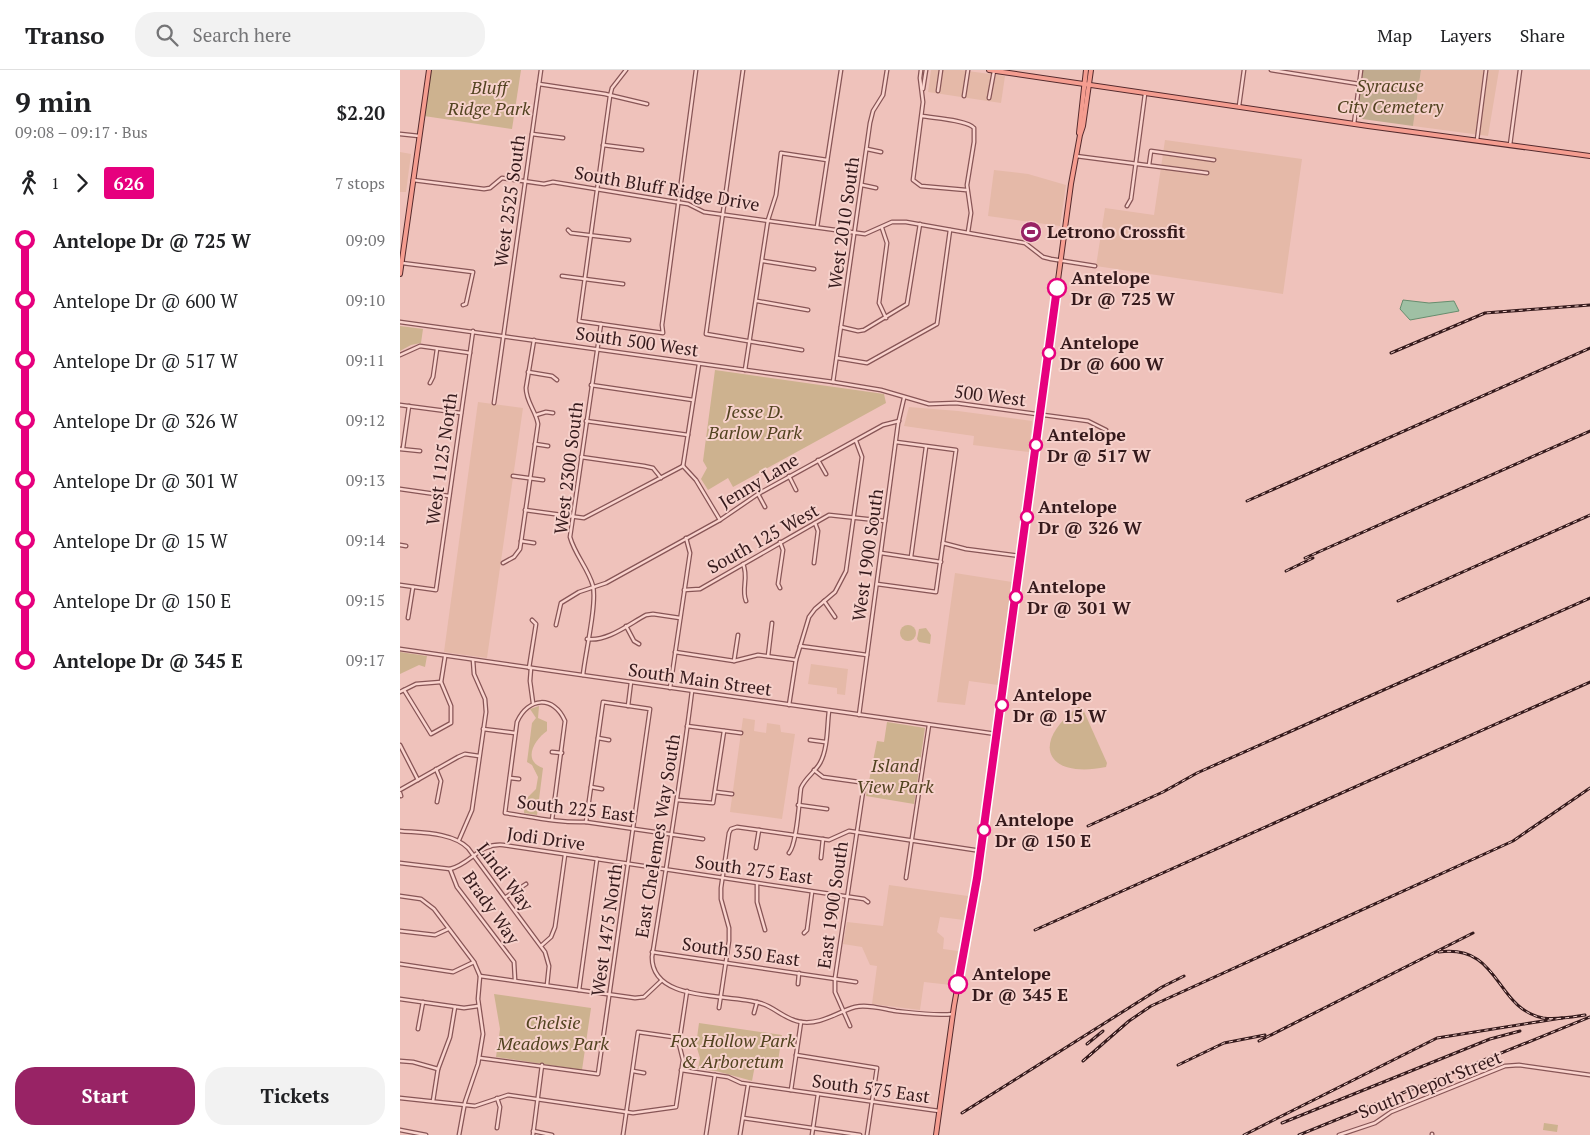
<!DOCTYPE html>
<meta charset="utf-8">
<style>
body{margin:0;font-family:"PT Serif",serif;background:#f2f2f2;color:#202124;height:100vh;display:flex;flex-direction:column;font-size:19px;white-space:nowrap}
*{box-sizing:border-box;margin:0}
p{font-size:16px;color:#757577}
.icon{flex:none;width:28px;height:28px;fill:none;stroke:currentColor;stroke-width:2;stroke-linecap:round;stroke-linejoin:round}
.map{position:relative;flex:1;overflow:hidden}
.side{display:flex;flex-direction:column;background:#fff;width:400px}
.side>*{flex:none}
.badge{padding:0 10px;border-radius:4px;font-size:18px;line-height:32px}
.map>.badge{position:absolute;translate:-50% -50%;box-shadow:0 0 0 2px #fff}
.legs{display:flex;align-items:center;gap:8px;height:55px;padding:0 15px;font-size:16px}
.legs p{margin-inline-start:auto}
.overview{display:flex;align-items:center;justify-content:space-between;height:85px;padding:0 15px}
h1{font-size:28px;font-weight:700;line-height:38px}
.primary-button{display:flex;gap:10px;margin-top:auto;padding:10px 15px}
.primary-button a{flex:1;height:58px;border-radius:20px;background:#982365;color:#fff;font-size:20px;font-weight:700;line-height:58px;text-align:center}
.primary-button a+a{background:#f2f2f2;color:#202124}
ul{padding:0 15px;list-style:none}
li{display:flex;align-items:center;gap:18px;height:60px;font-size:19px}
li i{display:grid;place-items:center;width:8px;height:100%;margin:0 6px;background:currentColor}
li i::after{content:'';width:12px;height:12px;margin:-6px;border:4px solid;border-radius:50%;background:#fff}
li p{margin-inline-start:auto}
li:first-child i{background:linear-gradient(#0000 50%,currentColor 0)}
li:last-child i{background:linear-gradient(currentColor 50%,#0000 0)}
header{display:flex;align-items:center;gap:30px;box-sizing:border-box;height:70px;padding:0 25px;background:#fff;border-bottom:1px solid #e0e0e0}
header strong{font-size:24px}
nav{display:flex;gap:28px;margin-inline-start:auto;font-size:18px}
.search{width:350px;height:45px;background:#f2f2f2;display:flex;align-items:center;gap:12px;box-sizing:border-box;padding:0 18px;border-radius:20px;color:#757577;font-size:19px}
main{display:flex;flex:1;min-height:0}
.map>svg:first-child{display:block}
</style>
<header>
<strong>Transo</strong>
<div class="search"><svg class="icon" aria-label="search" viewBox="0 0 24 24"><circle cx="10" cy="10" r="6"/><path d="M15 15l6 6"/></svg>Search here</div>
<nav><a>Map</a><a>Layers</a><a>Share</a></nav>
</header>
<main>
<section class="side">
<div class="overview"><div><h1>9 min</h1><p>09:08 – 09:17 · Bus</p></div><b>$2.20</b></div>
<div class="legs"><svg class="icon" aria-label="walk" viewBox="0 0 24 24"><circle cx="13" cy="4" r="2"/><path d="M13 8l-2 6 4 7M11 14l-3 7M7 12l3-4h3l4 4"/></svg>1<svg class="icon" aria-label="forward" viewBox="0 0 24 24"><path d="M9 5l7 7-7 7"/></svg><b class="badge" style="background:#e6007e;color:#fff">626</b><p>7 stops</p></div>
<ul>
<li><i style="color:#e6007e"></i><b>Antelope Dr @ 725 W</b><p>09:09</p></li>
<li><i style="color:#e6007e"></i><span>Antelope Dr @ 600 W</span><p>09:10</p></li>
<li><i style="color:#e6007e"></i><span>Antelope Dr @ 517 W</span><p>09:11</p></li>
<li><i style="color:#e6007e"></i><span>Antelope Dr @ 326 W</span><p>09:12</p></li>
<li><i style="color:#e6007e"></i><span>Antelope Dr @ 301 W</span><p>09:13</p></li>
<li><i style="color:#e6007e"></i><span>Antelope Dr @ 15 W</span><p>09:14</p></li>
<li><i style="color:#e6007e"></i><span>Antelope Dr @ 150 E</span><p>09:15</p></li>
<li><i style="color:#e6007e"></i><b>Antelope Dr @ 345 E</b><p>09:17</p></li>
</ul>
<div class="primary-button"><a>Start</a><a>Tickets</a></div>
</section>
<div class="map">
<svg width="1190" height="1065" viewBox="0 0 1190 1065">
<rect width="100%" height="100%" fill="#efc2bb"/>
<!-- farmland -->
<g fill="#e5b9a8">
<path d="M531,0H560L605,6L601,33L528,22Z"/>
<path d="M1021,0H1099L1088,66L1013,56Z"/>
<path d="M765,70L902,89L883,224L696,196L705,138L754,145Z"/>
<path d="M0,82L11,84L6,122H0Z"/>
<path d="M594,100L628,104L666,115L660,156L588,146Z"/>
<path d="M78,332L123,338L87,588L44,582Z"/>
<path d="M509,337L558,341L632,351L629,382L573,375L574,366L504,356Z"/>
<path d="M555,503L612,512L598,615L569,611L565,635L537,632Z"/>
<path d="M411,594L448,599L445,625L437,624V618L408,614Z"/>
<path d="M343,648L355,650L354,661L366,663L367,653L380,655L381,662L395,664L382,749L330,742Z"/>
<path d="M489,815L568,826L564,850L540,847L537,862L544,868L543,879L558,881L551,915L524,912L520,940L472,934L477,896L470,895L462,877L443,874L447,852L483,856Z"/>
</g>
<!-- green -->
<g fill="#cdb28f">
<path d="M30,0H121L112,59L24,46Z"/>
<path d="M0,256L23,259L21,273L11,275L0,281Z"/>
<path d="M315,300L484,324L486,333L333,417L328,408L308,420L301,409L307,398L303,391Z"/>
<circle cx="508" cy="563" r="8"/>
<path d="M526,558L531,565L530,574L519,572L517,569L519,559Z"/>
<path d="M0,582L27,586L25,597L19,595L0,604Z"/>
<path d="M139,636L138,648L147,652V661C134,670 122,691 143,698L137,745L124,743L125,730L136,719L138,707L132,695L127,692L132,653L136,648L130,639Z"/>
<path d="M678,637H682L707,693L706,697C647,709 629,674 678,637Z"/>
<path d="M487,652L525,658L514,734L466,726L477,671L484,672Z"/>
<path d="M94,924L191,938L182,1000L96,987L100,959Z"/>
<path d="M299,953L382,965L377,998L355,995L352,1011L356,1012L316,1001L291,998H298L300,988L296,975Z"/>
<path d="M1144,1053L1158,1055L1157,1062L1143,1060Z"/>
</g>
<!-- cemetery -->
<path fill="#c1ab8f" d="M962,0H1021L1013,56L955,48Z"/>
<!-- water -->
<path fill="#9fc0a4" stroke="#678d6e" d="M1003,230L1029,233L1054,231L1059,241L1010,250L1000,239Z"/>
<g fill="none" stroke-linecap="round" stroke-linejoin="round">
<!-- minor casing -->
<g stroke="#875556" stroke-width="5">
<g id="minor">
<path d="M226,0L212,18L210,26L179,251L263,263L262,255L296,0"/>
<path d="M343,0L306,264L402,280"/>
<path d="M521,0L520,8L523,32L513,110L521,116L566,120"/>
<path d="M871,0L959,14"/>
<path d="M139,14L205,24L247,34"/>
<path d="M523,19L526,0"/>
<path d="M538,21L541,0"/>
<path d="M564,26L568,0"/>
<path d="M589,28L594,1"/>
<path d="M839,36L844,0"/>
<path d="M522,46C533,48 568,50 574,58V72L567,115L571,143L568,162"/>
<path d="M954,54L961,0"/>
<path d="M0,64L19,66"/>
<path d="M132,64L163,68"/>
<path d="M1077,70L1086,0"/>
<path d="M203,75L242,80"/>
<path d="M1110,75L1120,0"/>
<path d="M467,79L481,82"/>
<path d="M676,86L807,103"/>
<path d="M749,95L751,81L814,90"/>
<path d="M13,110L84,119L90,118L102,108L144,114L153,112L288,134L304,142L465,164L492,152H506L625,173L643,187L651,189L695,196"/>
<path d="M462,115L476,118"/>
<path d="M727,136L731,129L745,24"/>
<path d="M417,157L441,0"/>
<path d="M482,158L487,173L479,233L486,248"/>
<path d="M168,160L171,163L229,170"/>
<path d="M363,191L414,199"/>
<path d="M2,193L73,202L66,234L63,235"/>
<path d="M162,206L223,214"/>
<path d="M357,231L408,240"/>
<path d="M0,252L433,312L481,320L529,334L556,333L688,351L706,360"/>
<path d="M441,257L458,261L464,260L507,234L520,154"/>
<path d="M0,285L20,276L70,283"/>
<path d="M437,288L467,293L537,254L550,160"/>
<path d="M345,300L368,150L376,125L381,83L427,90"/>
<path d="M128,302L152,306L157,310"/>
<path d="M433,312L470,53L473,41L483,25L487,0"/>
<path d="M30,313L33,307L37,279"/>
<path d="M191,315L293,330"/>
<path d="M94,333L141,0"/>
<path d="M0,335L61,343"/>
<path d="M136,345L146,342L153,343"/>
<path d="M186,351L288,365"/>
<path d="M135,374L148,376"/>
<path d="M3,378L9,336"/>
<path d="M0,379L20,381"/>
<path d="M181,387L244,396L253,398L261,408"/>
<path d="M418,390L426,404"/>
<path d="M283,396L299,294"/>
<path d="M283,396L296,410L320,450"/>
<path d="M113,406L143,410"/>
<path d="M389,406L396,420"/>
<path d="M0,419L49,426"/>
<path d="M358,424L365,437"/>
<path d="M125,440L184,448L283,396"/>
<path d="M121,471L134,473"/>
<path d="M543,473L566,479L620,486"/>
<path d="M0,475L6,476"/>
<path d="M481,483L541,492"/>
<path d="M511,487L526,377"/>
<path d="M103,493L114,487L120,479L138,354C136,341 126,332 126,318L134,270"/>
<path d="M414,493L418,461L415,453"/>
<path d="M343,494C349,507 341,519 346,531"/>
<path d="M477,514L536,522L556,380L496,372"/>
<path d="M0,515L36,520L73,261"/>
<path d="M380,518L378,514L383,480L380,472"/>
<path d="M284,520L300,519L429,445L485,451"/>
<path d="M424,531L435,547"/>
<path d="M8,548L13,517"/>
<path d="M156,555L161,533L179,522L206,513L320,450L358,424L483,355L499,351"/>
<path d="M226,556L234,571L239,574"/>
<path d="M187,569C207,572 229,554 246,545L253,544L280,548"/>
<path d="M400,576L467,585"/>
<path d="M0,579L596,664"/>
<path d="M275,582L334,591L358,585L396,590"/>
<path d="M368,586L372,553"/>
<path d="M334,591L338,565"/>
<path d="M129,598L136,554L132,550"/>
<path d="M131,598L130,611L133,633"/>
<path d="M183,605C185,585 197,534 193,516C188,498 175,485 170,467L201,254"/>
<path d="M270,618L290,483L286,468"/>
<path d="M4,620L31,664L51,653V636L41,612L45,587"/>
<path d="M292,621C281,710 266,798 252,887C252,933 328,923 360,933C375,937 385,950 401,952C421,955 437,942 455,937C468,934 483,939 496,941C515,943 533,946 553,944"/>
<path d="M0,622L16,614L41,612"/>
<path d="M389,635L396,590L409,547L415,539L435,522L446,501L462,387L456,371"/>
<path d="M228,636L231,612"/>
<path d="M459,645L498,354L504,328"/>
<path d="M287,656L341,663"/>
<path d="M83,659L115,663"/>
<path d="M198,668L209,670"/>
<path d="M410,670L425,672"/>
<path d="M0,675L18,710"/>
<path d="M152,682L162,683"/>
<path d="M36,699L41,711L37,732"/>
<path d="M414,700L423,707L459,712L464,715L435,908V922L450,956"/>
<path d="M110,708L119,709"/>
<path d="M191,717L202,719"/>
<path d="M0,720L58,687L65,684L79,686"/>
<path d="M316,722L332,724"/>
<path d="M0,723L1,726"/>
<path d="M277,730L313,733L324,661"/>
<path d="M398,735L427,739"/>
<path d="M152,750L165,651C154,625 128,627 117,652L105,743C132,747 159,753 186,752L303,769"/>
<path d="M0,761C21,763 52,762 68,778L145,882L149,896L147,915"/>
<path d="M59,770L72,740L86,642L85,629L74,604L73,590"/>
<path d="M356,778L359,760"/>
<path d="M389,783C397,774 399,732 401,718C405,708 415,702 420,693C428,679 427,656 429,641"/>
<path d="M421,788L423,769"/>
<path d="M0,793L50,799C71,794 79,773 103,775L464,829L468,832"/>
<path d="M50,799L57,817L114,892L115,910"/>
<path d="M506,808L529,655"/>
<path d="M357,814V832L365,860"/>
<path d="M0,826L21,829L34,839L74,892L80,906L78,929L83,964L78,994L65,1032L59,1065"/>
<path d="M106,827L126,814"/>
<path d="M0,861L35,865L48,859"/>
<path d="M404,863L407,860L412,822"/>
<path d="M142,875L151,867L155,857L165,785"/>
<path d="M252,882L456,912"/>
<path d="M0,894L53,902L74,892"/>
<path d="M80,906L235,928L244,927L261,911"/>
<path d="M398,914L399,903"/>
<path d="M179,920L197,789"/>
<path d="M0,929L64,938L78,936"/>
<path d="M319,938L329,871V858L321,829V818L329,763L331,759L337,757L429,770L449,761L581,781"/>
<path d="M354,943L357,932"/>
<path d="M18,959L23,932"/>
<path d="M396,985L477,998L467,1065"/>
<path d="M80,988L198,1004L250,639L203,632L186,752"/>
<path d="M0,991L13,992L38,999"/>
<path d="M281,1000L328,1007L341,1013L539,1041"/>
<path d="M233,1001L244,1003"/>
<path d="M391,1020L401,952"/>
<path d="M0,1028L75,1036L108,1025L233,1043L276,1037L283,990L279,974L287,921"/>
<path d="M33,1031L38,999L50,967L55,937"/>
<path d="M343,1048L460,1065"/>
<path d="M97,1058L100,1037L97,1028"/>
<path d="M0,1060L26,1065"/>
<path d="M133,1061L152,1065"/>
<path d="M133,1065L142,995"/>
<path d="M223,1065L238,962L280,968"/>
<path d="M306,1065L315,1005"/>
<path d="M340,1065L348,1015"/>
<path d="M412,1065L418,1024"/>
<path d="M939,1065L975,1053L991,1042L1105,996L1119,995L1190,1005"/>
<path d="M1032,1065V1064"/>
</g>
</g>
<!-- major casing -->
<g stroke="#542a2d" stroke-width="6">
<g id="major">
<path d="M589,0L968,56L1190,86"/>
<path d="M679,63L686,0"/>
<path d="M0,204L29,0"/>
<path d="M536,1065L554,936L577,808L671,114L680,65L683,56L691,0"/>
</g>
</g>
<!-- minor -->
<use href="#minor" stroke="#fad4ce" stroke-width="2.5"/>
<!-- major -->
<use href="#major" stroke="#f59d90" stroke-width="4"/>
<!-- rail casing -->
<g stroke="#351a1c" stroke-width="3">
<g id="rail">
<path d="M991,283L1085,243L1190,235"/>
<path d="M847,431L1190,278"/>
<path d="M905,488L1190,361"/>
<path d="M886,501L913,488"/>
<path d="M998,531L1190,445"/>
<path d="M688,756L763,722L797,703L1190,528"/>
<path d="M635,860L1190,612"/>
<path d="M1039,882C1101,874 1094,938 1143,948C1157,950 1172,947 1185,945"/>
<path d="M859,971L1073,863"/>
<path d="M687,974L703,961"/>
<path d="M683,991L729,951L751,936L1113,771L1190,718"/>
<path d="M778,995L824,973L865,965"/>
<path d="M562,1043L762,917L784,906"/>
<path d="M882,1053L1090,969L1120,961"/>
<path d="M844,1065L1037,968L1162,948"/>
<path d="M899,1065L1190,947"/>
</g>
</g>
<!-- rail -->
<use href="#rail" stroke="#f6d1cb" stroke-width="1" stroke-dasharray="4" stroke-linecap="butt"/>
</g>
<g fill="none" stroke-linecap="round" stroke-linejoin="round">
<!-- line-1 casing -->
<g stroke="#fff" stroke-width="11">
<path id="line-1" d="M558,914L577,808L657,218"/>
</g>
<!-- line-1 -->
<use href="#line-1" stroke="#e6007e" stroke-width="8"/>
</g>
<!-- icons -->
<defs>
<g id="stadium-disc" transform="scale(1.125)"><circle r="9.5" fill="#982365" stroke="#f6d1cb"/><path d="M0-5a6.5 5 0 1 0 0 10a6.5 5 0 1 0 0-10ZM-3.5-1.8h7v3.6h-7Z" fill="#fff"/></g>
</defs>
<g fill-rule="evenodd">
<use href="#stadium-disc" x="631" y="162"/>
</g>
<!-- markers -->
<g fill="#fff" stroke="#e6007e" stroke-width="2.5">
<circle cx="657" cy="218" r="9"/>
<circle cx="649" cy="283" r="6"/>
<circle cx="636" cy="375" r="6"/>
<circle cx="627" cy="447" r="6"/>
<circle cx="616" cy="527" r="6"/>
<circle cx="602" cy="635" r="6"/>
<circle cx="584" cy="760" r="6"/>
<circle cx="558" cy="914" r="9"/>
</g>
<g text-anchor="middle" stroke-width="4" stroke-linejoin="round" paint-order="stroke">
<!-- park labels -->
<g font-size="18" font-style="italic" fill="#524320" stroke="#f6d1cb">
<text x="990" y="22">Syracuse<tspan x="990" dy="21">City Cemetery</tspan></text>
<text x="89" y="24">Bluff<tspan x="89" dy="21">Ridge Park</tspan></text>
<text x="355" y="348">Jesse D.<tspan x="355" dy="21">Barlow Park</tspan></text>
<text x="495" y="702">Island<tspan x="495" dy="21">View Park</tspan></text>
<text x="153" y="959">Chelsie<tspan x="153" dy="21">Meadows Park</tspan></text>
<text x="333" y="977">Fox Hollow Park<tspan x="333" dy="21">&amp; Arboretum</tspan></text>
</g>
<!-- street labels -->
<g font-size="18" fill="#351a1c" stroke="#f6d1cb">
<text transform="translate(267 119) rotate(10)" y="6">South Bluff Ridge Drive</text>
<text transform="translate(110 131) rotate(-82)" y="6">West 2525 South</text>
<text transform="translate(444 153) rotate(-82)" y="6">West 2010 South</text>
<text transform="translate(237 272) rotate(8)" y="6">South 500 West</text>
<text transform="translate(590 326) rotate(7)" y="6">500 West</text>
<text transform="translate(42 389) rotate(-82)" y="6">West 1125 North</text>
<text transform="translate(169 398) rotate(-83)" y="6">West 2300 South</text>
<text transform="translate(359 411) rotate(-31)" y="6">Jenny Lane</text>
<text transform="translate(363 469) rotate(-29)" y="6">South 125 West</text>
<text transform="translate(468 485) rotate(-82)" y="6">West 1900 South</text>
<text transform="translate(300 610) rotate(8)" y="6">South Main Street</text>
<text transform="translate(176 739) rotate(7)" y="6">South 225 East</text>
<text transform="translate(258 766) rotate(-81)" y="6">East Chelemes Way South</text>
<text transform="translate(146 769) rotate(8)" y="6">Jodi Drive</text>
<text transform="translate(354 800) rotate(8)" y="6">South 275 East</text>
<text transform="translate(105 807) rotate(53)" y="6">Lindi Way</text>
<text transform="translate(433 835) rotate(-82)" y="6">East 1900 South</text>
<text transform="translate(91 838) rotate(55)" y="6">Brady Way</text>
<text transform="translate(207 860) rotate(-82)" y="6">West 1475 North</text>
<text transform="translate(341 882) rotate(8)" y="6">South 350 East</text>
<text transform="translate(1030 1015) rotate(-22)" y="6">South Depot Street</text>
<text transform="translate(471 1019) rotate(8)" y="6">South 575 East</text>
</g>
<!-- poi labels -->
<g font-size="18" font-weight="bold" fill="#351a1c" stroke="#f6d1cb" text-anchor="start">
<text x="647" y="168">Letrono Crossfit</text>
</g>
<!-- stop labels -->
<g font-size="18" font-weight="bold" fill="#351a1c" stroke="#f6d1cb" text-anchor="start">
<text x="671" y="214">Antelope<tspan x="671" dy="21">Dr @ 725 W</tspan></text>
<text x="660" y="279">Antelope<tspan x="660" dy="21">Dr @ 600 W</tspan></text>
<text x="647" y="371">Antelope<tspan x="647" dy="21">Dr @ 517 W</tspan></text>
<text x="638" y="443">Antelope<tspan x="638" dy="21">Dr @ 326 W</tspan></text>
<text x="627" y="523">Antelope<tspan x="627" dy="21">Dr @ 301 W</tspan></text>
<text x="613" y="631">Antelope<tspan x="613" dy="21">Dr @ 15 W</tspan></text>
<text x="595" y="756">Antelope<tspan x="595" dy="21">Dr @ 150 E</tspan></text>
<text x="572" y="910">Antelope<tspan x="572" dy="21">Dr @ 345 E</tspan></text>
</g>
</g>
</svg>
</div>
</main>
